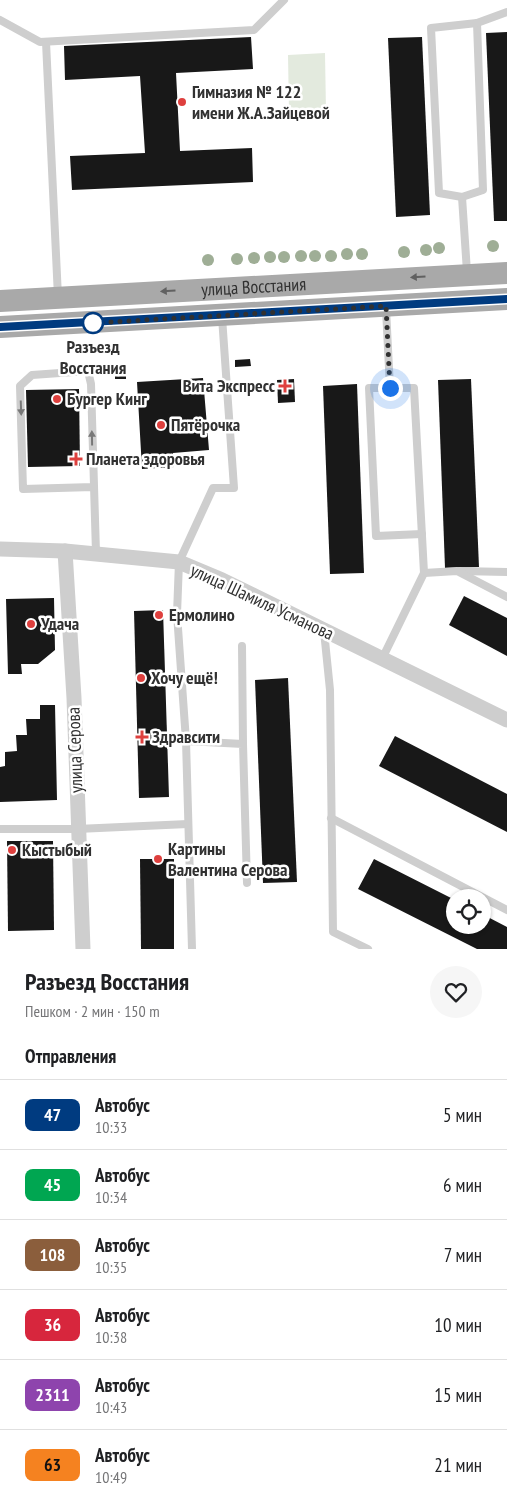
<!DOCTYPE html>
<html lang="ru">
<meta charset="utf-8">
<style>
body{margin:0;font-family:"PT Sans Narrow",sans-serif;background:#f6f6f6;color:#202124;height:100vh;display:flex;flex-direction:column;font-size:19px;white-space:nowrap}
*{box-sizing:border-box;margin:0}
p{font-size:16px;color:#757577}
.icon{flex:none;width:28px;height:28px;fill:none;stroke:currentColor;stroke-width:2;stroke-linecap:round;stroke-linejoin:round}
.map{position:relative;height:949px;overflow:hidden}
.details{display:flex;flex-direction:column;background:#fff;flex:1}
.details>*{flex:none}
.badge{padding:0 10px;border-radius:8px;font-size:18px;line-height:32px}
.tools{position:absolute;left:446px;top:889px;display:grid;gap:10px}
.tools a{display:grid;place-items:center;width:45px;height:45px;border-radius:50%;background:#fff;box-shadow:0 1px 4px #0004;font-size:25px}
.you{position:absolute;width:25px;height:25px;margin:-12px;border:4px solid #fff;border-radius:50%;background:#1a73e8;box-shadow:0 0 0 8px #1a73e833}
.map>.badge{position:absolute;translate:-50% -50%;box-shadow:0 0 0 2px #fff}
h2{padding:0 25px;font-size:19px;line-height:45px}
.round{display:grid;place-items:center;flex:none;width:52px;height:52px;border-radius:26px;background:#f6f6f6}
.head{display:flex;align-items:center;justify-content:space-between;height:85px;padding:0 25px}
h1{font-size:24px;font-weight:600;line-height:38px}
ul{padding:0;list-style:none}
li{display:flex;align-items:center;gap:15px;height:70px;padding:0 25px;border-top:1px solid #e0e0e0}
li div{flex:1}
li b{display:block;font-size:19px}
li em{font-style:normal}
li .badge{min-width:55px;font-weight:700;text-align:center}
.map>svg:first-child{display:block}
</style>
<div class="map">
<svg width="507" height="949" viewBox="0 0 507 949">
<rect width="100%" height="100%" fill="#fff"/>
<!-- green -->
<path fill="#e3eade" d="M325,53L326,112L289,113L288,55Z"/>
<!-- building -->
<g fill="#181818">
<path d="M507,32V221H494L486,33Z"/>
<path d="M251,37L253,69L176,73L180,151L252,148L253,182L72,190L70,156L145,153L140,76L65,80L64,46Z"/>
<path d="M422,37L430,215L396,217L388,38Z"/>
<path d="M250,359L251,366L235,367V360Z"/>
<rect x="115" y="371" width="11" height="8"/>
<path d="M203,378L209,450L173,453L174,467L142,469L137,382Z"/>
<path d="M294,379L295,402L278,403L277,380Z"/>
<path d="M471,379L479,567L445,568L438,380Z"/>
<path d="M357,384L364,573L330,574L323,386Z"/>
<path d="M79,389L80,466L28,467L26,390Z"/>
<path d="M464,596L507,618V656L449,625Z"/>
<path d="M54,598L55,650L38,664H21L22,674H8L6,599Z"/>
<path d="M163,610L169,797L139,798L134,611Z"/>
<path d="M288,678L297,882L263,883L255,680Z"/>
<path d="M40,705H55L57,800L0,802V767L5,766V752L17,751L16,735H27L26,719H40Z"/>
<path d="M395,736L507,794V832L379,766Z"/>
<path d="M7,841H53L54,930L8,931Z"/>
<path d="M140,859H174V949H141Z"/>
<path d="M374,859L455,900V925H482V914L507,927V949H477L358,889Z"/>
</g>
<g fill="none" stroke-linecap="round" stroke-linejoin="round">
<!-- lane -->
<g stroke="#cecece" stroke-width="8">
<path d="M0,20L40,42L254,30L284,0"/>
<path d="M477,23L483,190L462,197L439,193L431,28Z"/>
<path d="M477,23L507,12"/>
<path d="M46,42L58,297"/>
<path d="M462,197L467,272"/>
<path d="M390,388H369L376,536L422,534"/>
<path d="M93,487L23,489L20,386L32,375L88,371L91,384L96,553"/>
<path d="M459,571L507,572"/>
<path d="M424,573L457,571L507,597"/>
<path d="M324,631L330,690L333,932L368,949"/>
<path d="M242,646L243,744"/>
<path d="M382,659L424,573L414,388H390L386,309"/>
<path d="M186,741L243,744L247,883"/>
<path d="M331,818L507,910"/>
<path d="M0,829H77L188,824"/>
<path d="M192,949L186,741L177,614L179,562L213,488H234L222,317"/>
</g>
<!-- street -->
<g stroke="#cecece" stroke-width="15">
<path d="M0,549L65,551L179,562L222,580L507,720"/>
<path d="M65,551L74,698L83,949"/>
</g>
<!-- primary -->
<g stroke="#a9a9a9" stroke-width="22">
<path id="s1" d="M0,301L507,273"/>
<path d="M0,327L507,299"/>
</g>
</g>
<!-- trees -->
<g fill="#9fae96">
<circle cx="493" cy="246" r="6"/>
<circle cx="439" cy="248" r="6"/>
<circle cx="426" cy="250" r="6"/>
<circle cx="404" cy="252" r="6"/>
<circle cx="347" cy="254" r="6"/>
<circle cx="362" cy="254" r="6"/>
<circle cx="301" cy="256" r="6"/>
<circle cx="315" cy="256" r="6"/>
<circle cx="331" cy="256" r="6"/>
<circle cx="270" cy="257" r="6"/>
<circle cx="284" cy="257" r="6"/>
<circle cx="254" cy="258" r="6"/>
<circle cx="237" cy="259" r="6"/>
<circle cx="208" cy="260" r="6"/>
</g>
<!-- one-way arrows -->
<defs><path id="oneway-solid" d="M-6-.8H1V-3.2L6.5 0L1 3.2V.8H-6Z" transform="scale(1.25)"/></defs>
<g fill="#616161">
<use href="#oneway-solid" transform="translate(418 277) rotate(177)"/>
<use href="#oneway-solid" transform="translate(168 291) rotate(177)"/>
</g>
<g fill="#787878">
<use href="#oneway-solid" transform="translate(21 408) rotate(88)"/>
<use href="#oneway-solid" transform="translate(92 438) rotate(-91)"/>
</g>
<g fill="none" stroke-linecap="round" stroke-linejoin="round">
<!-- line casing -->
<g stroke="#fff" stroke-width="11">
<path id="line" d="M0,327L507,299"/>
</g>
<!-- line -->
<use href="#line" stroke="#003b80" stroke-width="8"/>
<!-- walk -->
<path stroke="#313131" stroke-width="5" stroke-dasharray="0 9" d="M93,323L386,306L390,388"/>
</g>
<!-- markers -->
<g fill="#de403e" stroke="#fff" stroke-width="2">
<circle cx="182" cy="102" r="5"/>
<path d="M282.5 378.5h5v5h5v5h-5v5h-5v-5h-5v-5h5z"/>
<circle cx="57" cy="399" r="5"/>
<circle cx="161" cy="425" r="5"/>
<path d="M73.5 451.5h5v5h5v5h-5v5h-5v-5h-5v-5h5z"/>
<circle cx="159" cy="615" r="5"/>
<circle cx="31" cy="624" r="5"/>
<circle cx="141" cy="678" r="5"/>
<path d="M139.5 729.5h5v5h5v5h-5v5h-5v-5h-5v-5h5z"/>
<circle cx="12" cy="850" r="5"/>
<circle cx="158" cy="859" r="5"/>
</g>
<circle fill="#fff" stroke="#003b80" stroke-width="2.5" cx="93" cy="323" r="10"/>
<g text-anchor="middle" stroke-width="5" stroke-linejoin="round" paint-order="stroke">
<!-- poi labels -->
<g font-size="18" font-weight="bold" fill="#313131" stroke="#fff" text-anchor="start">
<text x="192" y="98">Гимназия № 122<tspan x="192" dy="21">имени Ж.А.Зайцевой</tspan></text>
<text x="275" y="392" text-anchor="end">Вита Экспресс</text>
<text x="67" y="405">Бургер Кинг</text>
<text x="171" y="431">Пятёрочка</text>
<text x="86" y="465">Планета здоровья</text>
<text x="169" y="621">Ермолино</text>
<text x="41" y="630">Удача</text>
<text x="151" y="684">Хочу ещё!</text>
<text x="152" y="743">Здравсити</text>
<text x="168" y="855">Картины<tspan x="168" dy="21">Валентина Серова</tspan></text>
<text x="22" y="856">Кыстыбый</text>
</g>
<!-- street labels -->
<g font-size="18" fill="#313131" stroke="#fff">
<text dy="6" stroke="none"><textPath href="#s1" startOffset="254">улица Восстания</textPath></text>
<text transform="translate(262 602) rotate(25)" y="6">улица Шамиля Усманова</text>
<text transform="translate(75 750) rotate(-92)" y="6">улица Серова</text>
</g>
<!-- stop labels -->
<g font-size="18" font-weight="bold" fill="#313131" stroke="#fff">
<text x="93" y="353">Разъезд<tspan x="93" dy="21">Восстания</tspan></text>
</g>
</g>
</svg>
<div class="tools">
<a><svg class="icon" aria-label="locate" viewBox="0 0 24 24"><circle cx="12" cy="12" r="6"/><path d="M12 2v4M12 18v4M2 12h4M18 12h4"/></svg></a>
</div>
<div class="you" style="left:390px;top:388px"></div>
</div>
<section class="details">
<div class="head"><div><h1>Разъезд Восстания</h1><p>Пешком · 2 мин · 150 m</p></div><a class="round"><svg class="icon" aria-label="heart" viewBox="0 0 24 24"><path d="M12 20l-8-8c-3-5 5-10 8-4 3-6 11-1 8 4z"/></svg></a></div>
<h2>Отправления</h2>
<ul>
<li><span class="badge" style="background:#003b80;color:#fff">47</span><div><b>Автобус</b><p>10:33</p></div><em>5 мин</em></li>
<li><span class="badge" style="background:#00a651;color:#fff">45</span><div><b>Автобус</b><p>10:34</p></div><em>6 мин</em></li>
<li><span class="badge" style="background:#8b5e3c;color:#fff">108</span><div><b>Автобус</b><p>10:35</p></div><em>7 мин</em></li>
<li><span class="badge" style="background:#d7263d;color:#fff">36</span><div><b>Автобус</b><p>10:38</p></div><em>10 мин</em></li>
<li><span class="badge" style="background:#8e44ad;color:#fff">2311</span><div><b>Автобус</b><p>10:43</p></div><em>15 мин</em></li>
<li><span class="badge" style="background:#f58220;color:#111">63</span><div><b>Автобус</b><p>10:49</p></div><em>21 мин</em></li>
</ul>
</section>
